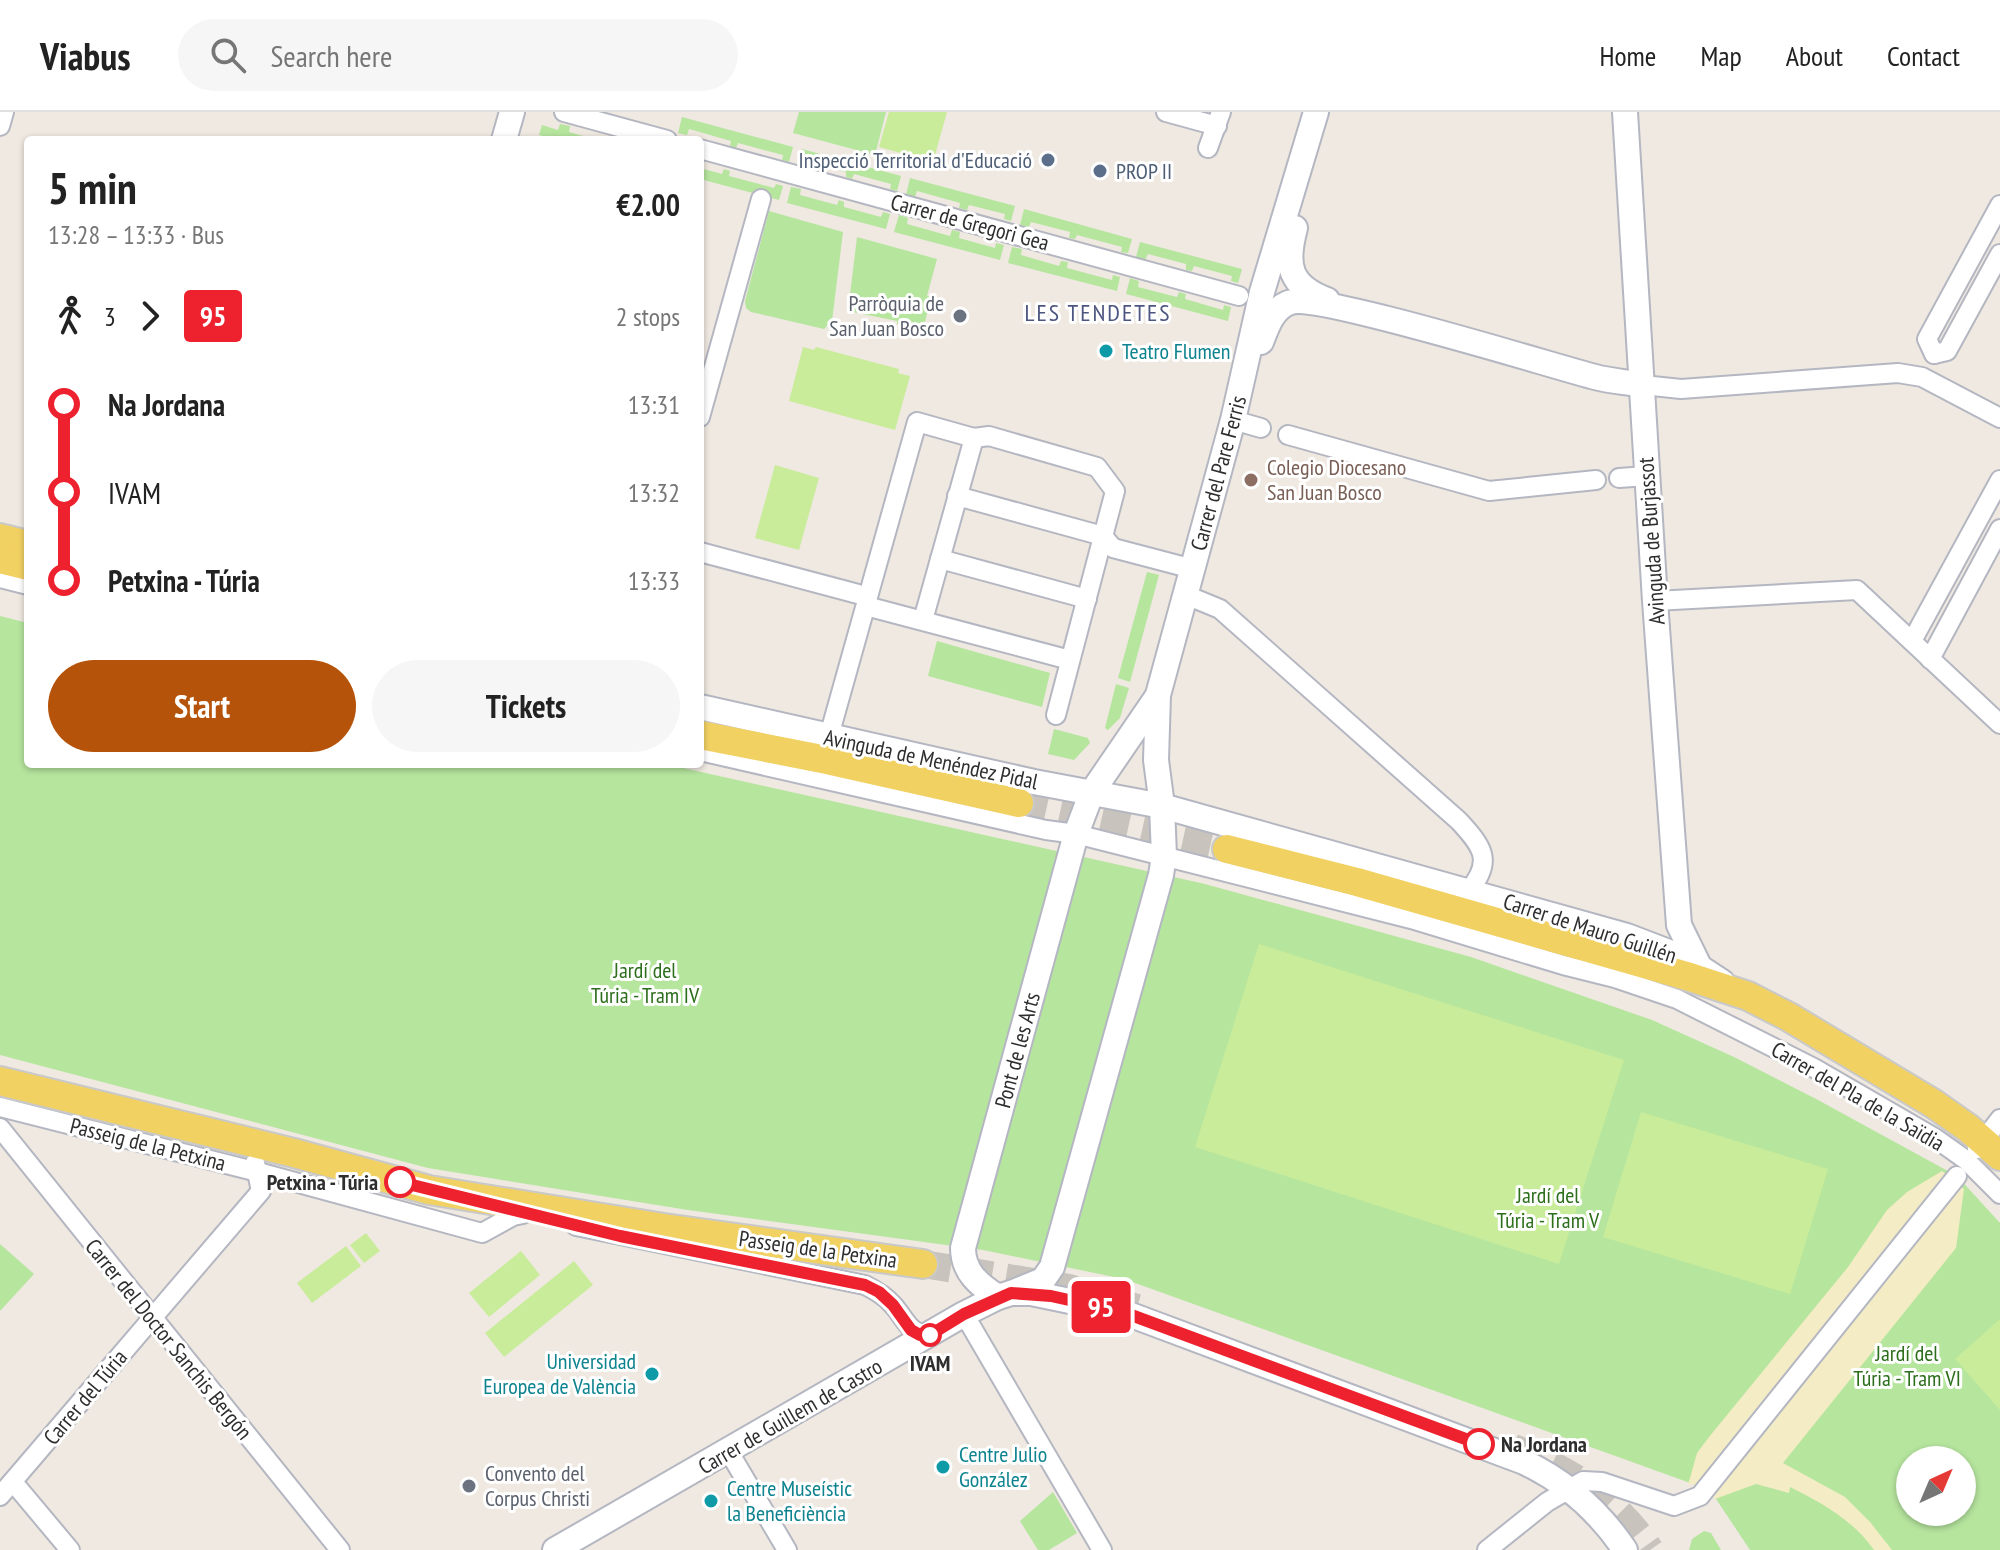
<!DOCTYPE html>
<meta charset="utf-8">
<style>
body{margin:0;font-family:"PT Sans Narrow",sans-serif;background:#f6f6f6;color:#222;height:100vh;display:flex;flex-direction:column;font-size:30px;white-space:nowrap}
*{box-sizing:border-box;margin:0}
p{font-size:26px;color:#767676}
.icon{flex:none;width:44px;height:44px;fill:none;stroke:currentColor;stroke-width:2;stroke-linecap:round;stroke-linejoin:round}
.map{position:relative;flex:1;overflow:hidden}
.details{position:absolute;left:24px;top:24px;width:680px;height:632px;display:flex;flex-direction:column;background:#fff;border-radius:8px;box-shadow:0 2px 6px #0004}
.details>*{flex:none}
.badge{padding:0 16px;border-radius:6px;font-size:28px;line-height:52px}
.needle{width:52px;rotate:44deg}
.buttons{position:absolute;left:1896px;top:1334px;display:grid;gap:16px}
.buttons a{display:grid;place-items:center;width:80px;height:80px;border-radius:50%;background:#fff;box-shadow:0 2px 6px #0004;font-size:40px}
.map>.badge{position:absolute;translate:-50% -50%;box-shadow:0 0 0 4px #fff}
.legs{display:flex;align-items:center;gap:12px;height:88px;padding:0 24px;font-size:26px}
.legs p{margin-inline-start:auto}
.overview{display:flex;align-items:center;justify-content:space-between;height:136px;padding:0 24px}
h1{font-size:44px;font-weight:700;line-height:60px}
.button{display:flex;gap:16px;margin-top:auto;padding:16px 24px}
.button a{flex:1;height:92px;border-radius:48px;background:#b45309;color:#fff;font-size:32px;font-weight:700;line-height:92px;text-align:center}
.button a+a{background:#f6f6f6;color:#222}
ul{padding:0 24px;list-style:none}
li{display:flex;align-items:center;gap:28px;height:88px;font-size:30px}
li i{display:grid;place-items:center;width:12px;height:100%;margin:0 10px;background:currentColor}
li i::after{content:'';width:20px;height:20px;margin:-10px;border:6px solid;border-radius:50%;background:#fff}
li p{margin-inline-start:auto}
li:first-child i{background:linear-gradient(#0000 50%,currentColor 0)}
li:last-child i{background:linear-gradient(currentColor 50%,#0000 0)}
header{display:flex;align-items:center;gap:48px;box-sizing:border-box;height:112px;padding:0 40px;background:#fff;border-bottom:2px solid #e0e0e0}
header strong{font-size:38px}
nav{display:flex;gap:44px;margin-inline-start:auto;font-size:28px}
.search{width:560px;height:72px;background:#f6f6f6;display:flex;align-items:center;gap:20px;box-sizing:border-box;padding:0 28px;border-radius:44px;color:#767676;font-size:30px}
.map>svg:first-child{display:block}
</style>
<header>
<strong>Viabus</strong>
<div class="search"><svg class="icon" aria-label="search" viewBox="0 0 24 24"><circle cx="10" cy="10" r="6"/><path d="M15 15l6 6"/></svg>Search here</div>
<nav><a>Home</a><a>Map</a><a>About</a><a>Contact</a></nav>
</header>
<div class="map">
<svg width="2000" height="1438" viewBox="0 0 2000 1438">
<rect width="100%" height="100%" fill="#efe9e1"/>
<!-- green -->
<g fill="#b6e59e" fill-rule="evenodd">
<path d="M799,0H886L875,43L793,21Z"/>
<path d="M682,5L793,35L789,50L782,48L783,43L738,31L736,36L730,34L731,29L689,17L687,23L678,21Z"/>
<path d="M560,12L570,14L569,20L597,28H558L539,23L542,13L558,18Z"/>
<path d="M802,37L901,64L897,79L890,77L891,72L854,62L852,67L846,65V60L809,50L807,55L798,53Z"/>
<path d="M700,56L722,62L724,57L730,59L729,64L774,76L776,72L783,74L779,88L700,67Z"/>
<path d="M910,66L1015,94L1011,109L1004,107L1005,102L969,93L967,98L959,96L960,91L917,79L915,85L906,83Z"/>
<path d="M791,75L801,77L800,83L837,93L839,88L844,90V95L881,105L883,100L890,102L886,117L787,91Z"/>
<path d="M1024,97L1132,127L1128,141L1121,140L1122,135L1077,123L1075,127L1069,126L1070,120L1031,110L1029,115L1020,113Z"/>
<path d="M769,99L843,120L832,209L824,217L751,200L746,196L745,189Z"/>
<path d="M899,103L908,106L907,112L950,124L952,118L960,120L959,126L995,136L996,131L1004,133L1000,148L894,120Z"/>
<path d="M857,125L937,147L927,184L931,185L922,223L911,219V216L897,212V209L848,199Z"/>
<path d="M1140,130L1242,157L1238,171L1231,169L1232,164L1194,154L1192,159L1186,158V152L1148,142L1145,148L1136,145Z"/>
<path d="M1012,135L1022,137L1021,143L1059,154L1061,149L1068,150L1067,156L1112,168L1113,163L1120,165L1117,179L1008,151Z"/>
<path d="M1130,166L1139,169L1138,175L1177,185L1179,180L1186,182L1185,187L1223,198L1224,193L1231,195L1228,209L1126,182Z"/>
<path d="M1147,460L1159,463L1130,570L1118,566Z"/>
<path d="M0,504L28,511V652H665L1205,772L1471,845L1652,908L1734,945L1818,988L1957,1064L2000,1111V1438H1750L1716,1387L1693,1372L1124,1167L983,1138L688,1098L428,1056L0,943ZM1910,1348H1962V1400H1910Z"/>
<path d="M937,529L1050,561L1042,595L928,564Z"/>
<path d="M1116,572L1129,576L1120,606L1108,618L1105,616Z"/>
<path d="M1054,617L1088,626L1090,631L1074,648L1048,642Z"/>
<path d="M0,1132L34,1162L0,1199Z"/>
<path d="M1053,1380L1077,1421L1049,1438H1038L1020,1409Z"/>
<path d="M1704,1419L1711,1421L1721,1438H1689L1692,1427Z"/>
</g>
<!-- sand -->
<path fill="#f3ecc5" d="M1942,1059L1964,1077L1956,1136L1783,1351L1845,1385L1870,1410L1892,1438H1874C1853,1408 1822,1391 1790,1375L1789,1381L1756,1372L1715,1387L1693,1372L1688,1373L1697,1341L1709,1325L1848,1155L1887,1098L1907,1080Z"/>
<!-- pitch -->
<g fill="#c9ec9a">
<path d="M889,0H947L933,50L879,35Z"/>
<path d="M803,235L814,238L816,235L899,257L898,261L910,264L895,318L789,289Z"/>
<path d="M775,353L819,366L799,438L755,426Z"/>
<path d="M1259,832L1624,948L1559,1152L1195,1035Z"/>
<path d="M1641,1000L1828,1057L1790,1182L1603,1125Z"/>
<path d="M366,1121L380,1139L364,1151L350,1133Z"/>
<path d="M346,1134L361,1154L312,1191L297,1171Z"/>
<path d="M521,1139L540,1163L489,1205L469,1181Z"/>
<path d="M574,1149L593,1173L504,1245L485,1221Z"/>
<path d="M2000,1207V1298L1955,1247Z"/>
</g>
<g fill="none" stroke-linecap="round" stroke-linejoin="round">
<!-- primary-tunnel -->
<g stroke="#c8c4bd" stroke-width="28" stroke-dasharray="28 14" stroke-linecap="butt">
<path d="M1019,691L1227,737"/>
<path d="M923,1152L1069,1176L1137,1196"/>
<path d="M1513,1336C1570,1357 1615,1387 1650,1438"/>
</g>
<!-- street casing -->
<g stroke="#b4b7c1" stroke-width="22">
<g id="street">
<path d="M564,0L667,28"/>
<path d="M1166,0L1217,14"/>
<path d="M0,14L4,0"/>
<path d="M1208,36L1221,0"/>
<path d="M700,37L1239,184"/>
<path d="M1934,242L1927,227L2000,93"/>
<path d="M1934,242L1947,239L2000,142"/>
<path d="M1643,273L1681,277L1898,261L1922,265L2000,306"/>
<path d="M700,305L761,87"/>
<path d="M1233,308L1261,316"/>
<path d="M1288,323L1489,379L1596,368"/>
<path d="M1619,366L1647,364"/>
<path d="M957,384L1103,424L1113,436L1193,457"/>
<path d="M700,440L858,482"/>
<path d="M940,447L1087,487"/>
<path d="M0,466L28,473"/>
<path d="M1186,483L1220,497L1459,709C1482,734 1494,749 1469,778"/>
<path d="M1655,489L1857,478L2000,612"/>
<path d="M866,494L1070,548"/>
<path d="M923,508L974,326"/>
<path d="M1912,529L2000,368"/>
<path d="M1930,547L2000,417"/>
<path d="M829,624L917,310L974,326L989,324L1097,355L1115,379L1056,603"/>
<path d="M700,639L1046,718L1076,722L1411,807L1563,853L1615,866L1677,887L1814,956L1935,1026L1966,1048L2000,1082"/>
<path d="M0,995L258,1060L482,1121L513,1104L523,1102"/>
<path d="M0,1016L340,1438"/>
<path d="M1977,1037L2000,1007"/>
<path d="M576,1114L865,1173C875,1178 884,1183 892,1192C905,1205 908,1223 930,1223"/>
<path d="M964,1202L1102,1438"/>
<path d="M729,1340L787,1438"/>
<path d="M13,1370L70,1438"/>
<path d="M0,1384L261,1079L255,1051"/>
<path d="M1487,1438L1547,1390L1583,1369L1602,1370L1674,1394L1700,1384L1957,1064"/>
</g>
</g>
<!-- secondary casing -->
<g stroke="#b4b7c1" stroke-width="28">
<g id="secondary">
<path d="M1625,0L1655,489L1679,813L1699,854"/>
<path d="M504,28L512,0"/>
<path d="M1295,116C1285,153 1289,174 1327,188"/>
<path d="M1261,230C1267,215 1272,198 1288,191C1313,179 1552,254 1595,265C1610,269 1627,270 1643,273"/>
<path d="M700,595L1034,670L1162,694L1627,824L1687,847L1722,870"/>
<path d="M1011,1181L1043,1168L1052,1155L1161,763L1164,744L1162,694L1156,648L1158,583L1233,308L1262,180L1316,0"/>
<path d="M998,1185C979,1173 963,1160 963,1136L1076,722L1092,680L1157,585"/>
<path d="M555,1438L964,1202L998,1185L1011,1181H1031L1123,1200L1524,1350C1566,1370 1599,1399 1625,1438"/>
</g>
</g>
<!-- primary casing -->
<g stroke="#c9c9c9" stroke-width="32">
<g id="primary">
<path d="M0,426L28,433"/>
<path d="M0,447L28,454"/>
<path d="M700,623L827,648L1019,691"/>
<path d="M1227,737L1357,770L1690,865L1748,884L1789,905L1934,992L1968,1016L2000,1044"/>
<path d="M0,969L294,1041L429,1078L664,1116L923,1152"/>
</g>
</g>
<!-- street -->
<use href="#street" stroke="#fff" stroke-width="18"/>
<!-- secondary -->
<use href="#secondary" stroke="#fff" stroke-width="24"/>
<!-- primary -->
<use href="#primary" stroke="#f2d163" stroke-width="28"/>
</g>
<g fill="none" stroke-linecap="round" stroke-linejoin="round">
<!-- line-1 casing -->
<g stroke="#fff" stroke-width="18">
<path id="line-1" d="M400,1070L620,1124L865,1173L879,1180L893,1193L911,1218L920,1223H930L964,1202L1011,1181L1051,1184L1123,1200L1479,1332"/>
</g>
<!-- line-1 -->
<use href="#line-1" stroke="#ed222e" stroke-width="12"/>
</g>
<!-- markers -->
<g fill="#5c6f8a" stroke="#fff" stroke-width="3">
<circle cx="1048" cy="48" r="8"/>
<circle cx="1100" cy="59" r="8"/>
</g>
<g fill="#6b7280" stroke="#fff" stroke-width="3">
<circle cx="960" cy="204" r="8"/>
<circle cx="469" cy="1374" r="8"/>
</g>
<g fill="#0f9aa8" stroke="#fff" stroke-width="3">
<circle cx="1106" cy="239" r="8"/>
<circle cx="652" cy="1262" r="8"/>
<circle cx="943" cy="1355" r="8"/>
<circle cx="711" cy="1389" r="8"/>
</g>
<circle fill="#8d6e63" stroke="#fff" stroke-width="3" cx="1251" cy="368" r="8"/>
<g fill="#fff" stroke="#ed222e" stroke-width="4">
<circle cx="400" cy="1070" r="14"/>
<circle cx="930" cy="1223" r="10"/>
<circle cx="1479" cy="1332" r="14"/>
</g>
<g text-anchor="middle" stroke-width="6" stroke-linejoin="round" paint-order="stroke">
<!-- service labels -->
<g font-size="22" fill="#4e5e75" stroke="#fff" text-anchor="end">
<text x="1032" y="56">Inspecció Territorial d'Educació</text>
<text x="1116" y="67" text-anchor="start">PROP II</text>
</g>
<!-- street labels -->
<g font-size="22" fill="#2e2e2e" stroke="#fff">
<text transform="translate(970 110) rotate(15)" y="8">Carrer de Gregori Gea</text>
<text transform="translate(1218 361) rotate(-75)" y="8">Carrer del Pare Ferris</text>
<text transform="translate(1651 429) rotate(-94)" y="8">Avinguda de Burjassot</text>
<text transform="translate(931 647) rotate(12)" y="8">Avinguda de Menéndez Pidal</text>
<text transform="translate(1590 816) rotate(18)" y="8">Carrer de Mauro Guillén</text>
<text transform="translate(1017 938) rotate(-75)" y="8">Pont de les Arts</text>
<text transform="translate(1858 984) rotate(30)" y="8">Carrer del Pla de la Saïdia</text>
<text transform="translate(148 1032) rotate(14)" y="8">Passeig de la Petxina</text>
<text transform="translate(818 1137) rotate(8)" y="8">Passeig de la Petxina</text>
<text transform="translate(169 1227) rotate(51)" y="8">Carrer del Doctor Sanchis Bergón</text>
<text transform="translate(85 1285) rotate(-50)" y="8">Carrer del Túria</text>
<text transform="translate(790 1304) rotate(-30)" y="8">Carrer de Guillem de Castro</text>
</g>
<!-- worship labels -->
<g font-size="22" fill="#5b616d" stroke="#fff" text-anchor="end">
<text x="944" y="199">Parròquia de<tspan x="944" dy="25">San Juan Bosco</tspan></text>
<text x="485" y="1369" text-anchor="start">Convento del<tspan x="485" dy="25">Corpus Christi</tspan></text>
</g>
<!-- culture labels -->
<g font-size="22" fill="#0d838f" stroke="#fff" text-anchor="start">
<text x="1122" y="247">Teatro Flumen</text>
<text x="636" y="1257" text-anchor="end">Universidad<tspan x="636" dy="25">Europea de València</tspan></text>
<text x="959" y="1350">Centre Julio<tspan x="959" dy="25">González</tspan></text>
<text x="727" y="1384">Centre Museístic<tspan x="727" dy="25">la Beneficiència</tspan></text>
</g>
<!-- education labels -->
<g font-size="22" fill="#785e54" stroke="#fff" text-anchor="start">
<text x="1267" y="363">Colegio Diocesano<tspan x="1267" dy="25">San Juan Bosco</tspan></text>
</g>
<!-- park labels -->
<g font-size="22" fill="#2c6e1b" stroke="#fff">
<text x="645" y="866">Jardí del<tspan x="645" dy="25">Túria - Tram IV</tspan></text>
<text x="1548" y="1091">Jardí del<tspan x="1548" dy="25">Túria - Tram V</tspan></text>
<text x="1907" y="1249">Jardí del<tspan x="1907" dy="25">Túria - Tram VI</tspan></text>
</g>
<!-- stop labels -->
<g font-size="22" font-weight="bold" fill="#2e2e2e" stroke="#fff" text-anchor="end">
<text x="378" y="1078">Petxina - Túria</text>
<text x="930" y="1259" text-anchor="middle">IVAM</text>
<text x="1501" y="1340" text-anchor="start">Na Jordana</text>
</g>
<!-- neighbourhood labels -->
<g font-size="24" letter-spacing="2" fill="#4d5680" stroke="#fff">
<text x="1098" y="209">LES TENDETES</text>
</g>
</g>
</svg>
<div class="buttons">
<a><svg class="needle" viewBox="-14 -14 28 28"><path d="M0-13l5 13h-10z" fill="#e53935"/><path d="M0 13l5-13h-10z" fill="#767676"/></svg></a>
</div>
<b class="badge" style="left:1101px;top:1195px;background:#ed222e;color:#fff">95</b>
<section class="details">
<div class="overview"><div><h1>5 min</h1><p>13:28 – 13:33 · Bus</p></div><b>€2.00</b></div>
<div class="legs"><svg class="icon" aria-label="walk" viewBox="0 0 24 24"><circle cx="13" cy="4" r="2"/><path d="M13 8l-2 6 4 7M11 14l-3 7M7 12l3-4h3l4 4"/></svg>3<svg class="icon" aria-label="forward" viewBox="0 0 24 24"><path d="M9 5l7 7-7 7"/></svg><b class="badge" style="background:#ed222e;color:#fff">95</b><p>2 stops</p></div>
<ul>
<li><i style="color:#ed222e"></i><b>Na Jordana</b><p>13:31</p></li>
<li><i style="color:#ed222e"></i><span>IVAM</span><p>13:32</p></li>
<li><i style="color:#ed222e"></i><b>Petxina - Túria</b><p>13:33</p></li>
</ul>
<div class="button"><a>Start</a><a>Tickets</a></div>
</section>
</div>
